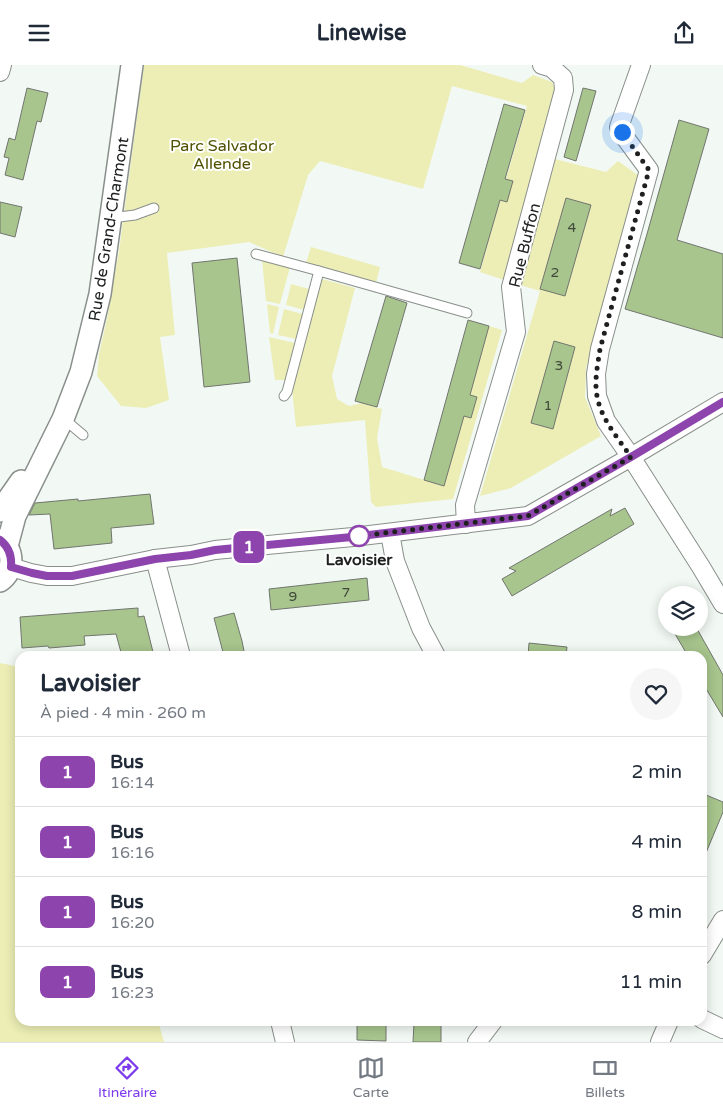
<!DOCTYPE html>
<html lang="fr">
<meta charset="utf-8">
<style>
body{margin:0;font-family:"Varela Round",sans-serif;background:#f6f6f7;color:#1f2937;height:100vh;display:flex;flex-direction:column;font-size:19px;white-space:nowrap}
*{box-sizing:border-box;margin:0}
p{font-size:16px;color:#747a83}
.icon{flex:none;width:28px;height:28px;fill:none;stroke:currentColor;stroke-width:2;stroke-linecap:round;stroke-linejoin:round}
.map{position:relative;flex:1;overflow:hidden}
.side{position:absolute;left:15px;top:586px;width:692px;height:375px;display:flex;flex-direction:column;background:#fff;border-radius:15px;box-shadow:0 2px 12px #0003}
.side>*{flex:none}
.badge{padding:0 10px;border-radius:8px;font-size:18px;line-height:32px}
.buttons{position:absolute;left:658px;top:521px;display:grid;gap:10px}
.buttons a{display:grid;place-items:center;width:50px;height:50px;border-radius:50%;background:#fff;box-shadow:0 2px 12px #0003;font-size:25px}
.you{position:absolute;width:25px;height:25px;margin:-12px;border:4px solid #fff;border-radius:50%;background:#1a73e8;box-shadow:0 0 0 8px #1a73e833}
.map>.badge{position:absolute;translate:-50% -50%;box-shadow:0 0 0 2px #fff}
.round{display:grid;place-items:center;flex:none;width:52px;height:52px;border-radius:26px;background:#f6f6f7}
.summary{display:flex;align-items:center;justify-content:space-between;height:85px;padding:0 25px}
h1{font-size:24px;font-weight:800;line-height:38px}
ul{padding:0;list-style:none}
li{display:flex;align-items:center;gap:15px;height:70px;padding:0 25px;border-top:1px solid #e0e1e3}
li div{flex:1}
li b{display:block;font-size:19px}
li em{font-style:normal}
li .badge{min-width:55px;font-weight:700;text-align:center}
header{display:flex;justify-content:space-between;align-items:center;height:65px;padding:0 25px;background:#fff;font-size:22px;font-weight:800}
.dock{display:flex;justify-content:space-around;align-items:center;height:70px;border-top:1px solid #e0e1e3;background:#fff;font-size:14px;color:#747a83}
.dock a{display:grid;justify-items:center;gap:2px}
.dock .on{color:#7c3aed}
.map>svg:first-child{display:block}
</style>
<header><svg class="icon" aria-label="menu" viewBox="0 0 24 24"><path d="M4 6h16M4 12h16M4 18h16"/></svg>Linewise<svg class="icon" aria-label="share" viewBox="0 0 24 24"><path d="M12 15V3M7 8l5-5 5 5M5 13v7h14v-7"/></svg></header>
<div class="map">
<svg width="723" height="977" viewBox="0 0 723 977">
<rect width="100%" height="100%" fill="#f2f9f4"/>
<!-- green -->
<g fill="#eceeb5">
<path d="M144,0H460L522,18L533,10L552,17L557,27L504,215L480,207L500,135L507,136L512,116L506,114L527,41L452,21L423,124L320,96L308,110L283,192L249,177L167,188L175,270L160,272L169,335L146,343L121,341L97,311L99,289L107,254L119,186Z"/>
<path d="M555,94L606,107L618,96L642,113L586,303L585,332L601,371L511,423L480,431L540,226L520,220Z"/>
<path d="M311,182L380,202L376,218L306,198Z"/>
<path d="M262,194L290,202L280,239L266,236Z"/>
<path d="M322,214L355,223L332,311L337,334L349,341L362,338L382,344L377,373L382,402L444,421L464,351L471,353L470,330L489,261L502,265L453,434L376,442L371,437L365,355L296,362L292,324Z"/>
<path d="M291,219L309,224L304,245L286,240Z"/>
<path d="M267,239L279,242L273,269L270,268Z"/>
<path d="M284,244L303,249L296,274L278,270Z"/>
<path d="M269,272L295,278L286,315H275Z"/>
<path d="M0,598L20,602V956H158L164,977H0Z"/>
</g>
<!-- building -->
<g fill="#a7c58d" stroke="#72756f">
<path d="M27,23L48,28L41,57L37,56L23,115L5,110L9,93L4,92L9,73L15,75Z"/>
<path d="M583,23L596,26L576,96L564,92Z"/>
<path d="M504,39L525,45L505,114L513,116L507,137L500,135L480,204L459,198Z"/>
<path d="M679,55L709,64L677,175L723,189V273L625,244L647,169Z"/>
<path d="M566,133L591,140L565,231L540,224Z"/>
<path d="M0,137L22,142L15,172L0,168Z"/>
<path d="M237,193L250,317L204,322L192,198Z"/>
<path d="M386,231L407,238L377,342L355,336Z"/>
<path d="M468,255L489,261L470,330L477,332L471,353L464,351L444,421L424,415Z"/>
<path d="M554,276L575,282L553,364L531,358Z"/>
<path d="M150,429L154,459L111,463L112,478L54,484L50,449L29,450L35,438L78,434V436Z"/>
<path d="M625,443L634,459L512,531L502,514L516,506L509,503L612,444L610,451Z"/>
<path d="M367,513L369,535L271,545L269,524Z"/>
<path d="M138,543V552L144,551L154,591H122L116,569L84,571L85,580L49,583L48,581L22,583L20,552Z"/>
<path d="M234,548L242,576L245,591H224L214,553Z"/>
<path d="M671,562H696L723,610V652L702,617V591H688Z"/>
<path d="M529,578L567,582L566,591H528Z"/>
<path d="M706,730L723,737V747L703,795L702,739Z"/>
<path d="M357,956H386V976L357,975Z"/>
<path d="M414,958L441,959V977H413Z"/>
</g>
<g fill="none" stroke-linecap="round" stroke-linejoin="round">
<!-- service casing -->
<g stroke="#898f8b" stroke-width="11">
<g id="service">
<path d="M111,153L135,150L154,143"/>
<path d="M256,189L319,206"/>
<path d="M284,331L287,327L319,206L467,248"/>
<path d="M64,354L83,370"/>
</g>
</g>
<!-- minor casing -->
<g stroke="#898f8b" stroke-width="20">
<g id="minor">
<path d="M641,0L619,62L621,67L649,105L600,284L596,309L597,331L606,356L631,392L701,502L723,539"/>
<path d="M0,7L2,0"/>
<path d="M466,459L465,440L516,267L511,222L564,25L563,13L552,3L542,0"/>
<path d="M390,468L395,496L421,563L436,591"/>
<path d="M155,494L181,591"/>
<path d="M11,502L31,508L47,511H72L155,494L191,490L215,485L353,472L528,451L631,392L723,337"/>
<path d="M702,890L723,855"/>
<path d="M702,954L723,964"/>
<path d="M280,956L285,977"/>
<path d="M477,977L493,956"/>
<path d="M660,977L669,956"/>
</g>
</g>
<!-- tertiary casing -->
<g stroke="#898f8b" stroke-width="24">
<g id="tertiary">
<path d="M0,446L21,416"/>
<path d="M0,475C15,486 14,506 0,516"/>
<path d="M7,481L15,451L63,354L81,307L100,229L132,0"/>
</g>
</g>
<!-- service -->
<use href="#service" stroke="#fff" stroke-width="9"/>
<!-- minor -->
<use href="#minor" stroke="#fff" stroke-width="18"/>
<!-- tertiary -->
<use href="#tertiary" stroke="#fff" stroke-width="21"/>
</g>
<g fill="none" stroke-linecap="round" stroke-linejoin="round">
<!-- line casing -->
<g stroke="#fff" stroke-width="11">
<path id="line" d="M0,475C9,482 12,491 11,502L32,508L47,511H72L155,494L191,490L215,485L352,472L528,451L631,392L723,337"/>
</g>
<!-- line -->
<use href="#line" stroke="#8e44ad" stroke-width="8"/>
<!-- walk -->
<path stroke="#1e201f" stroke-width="5" stroke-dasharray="0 9" d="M359,471L528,451L631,392C618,373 601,354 597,331C594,315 598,299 600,284L649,105L622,67"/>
</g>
<!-- markers -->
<circle fill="#fff" stroke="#8e44ad" stroke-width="2.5" cx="359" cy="471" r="10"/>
<g text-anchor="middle" stroke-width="4" stroke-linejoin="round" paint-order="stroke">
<!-- number labels -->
<g font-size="14" fill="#40493a">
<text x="572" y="167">4</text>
<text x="555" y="212">2</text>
<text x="559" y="305">3</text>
<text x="548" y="345">1</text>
<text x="346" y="532">7</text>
<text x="293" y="536">9</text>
</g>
<!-- park labels -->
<g font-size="16" fill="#505000" stroke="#fff">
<text x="222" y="86">Parc Salvador<tspan x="222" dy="18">Allende</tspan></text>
</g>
<!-- street labels -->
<g font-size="16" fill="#1e201f" stroke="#fff">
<text transform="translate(108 164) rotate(-81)" y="6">Rue de Grand-Charmont</text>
<text transform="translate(524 180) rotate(-76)" y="6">Rue Buffon</text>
</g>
<!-- stop labels -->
<g font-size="16" font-weight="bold" fill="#1e201f" stroke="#fff">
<text x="359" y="500">Lavoisier</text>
</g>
</g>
</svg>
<div class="buttons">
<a><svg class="icon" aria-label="layers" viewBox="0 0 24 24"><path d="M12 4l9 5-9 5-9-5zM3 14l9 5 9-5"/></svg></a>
</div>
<div class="you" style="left:622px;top:67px"></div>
<b class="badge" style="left:249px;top:482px;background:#8e44ad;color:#fff">1</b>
<section class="side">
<div class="summary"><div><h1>Lavoisier</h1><p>À pied · 4 min · 260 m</p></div><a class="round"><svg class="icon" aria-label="heart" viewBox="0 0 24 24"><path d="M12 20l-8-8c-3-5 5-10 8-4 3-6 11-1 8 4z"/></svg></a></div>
<ul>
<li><span class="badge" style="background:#8e44ad;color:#fff">1</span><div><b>Bus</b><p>16:14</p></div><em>2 min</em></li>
<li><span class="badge" style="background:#8e44ad;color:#fff">1</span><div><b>Bus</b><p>16:16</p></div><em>4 min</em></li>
<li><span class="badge" style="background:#8e44ad;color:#fff">1</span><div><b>Bus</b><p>16:20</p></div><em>8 min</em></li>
<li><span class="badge" style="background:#8e44ad;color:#fff">1</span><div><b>Bus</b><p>16:23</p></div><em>11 min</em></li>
</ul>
</section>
</div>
<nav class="dock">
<a class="on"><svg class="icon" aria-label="directions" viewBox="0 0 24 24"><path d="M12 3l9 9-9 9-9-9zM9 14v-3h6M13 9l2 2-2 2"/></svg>Itinéraire</a>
<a><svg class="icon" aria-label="map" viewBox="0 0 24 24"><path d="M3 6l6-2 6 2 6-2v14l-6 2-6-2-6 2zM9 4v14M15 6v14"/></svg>Carte</a>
<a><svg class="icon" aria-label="tickets" viewBox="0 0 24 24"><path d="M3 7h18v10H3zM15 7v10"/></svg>Billets</a>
</nav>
